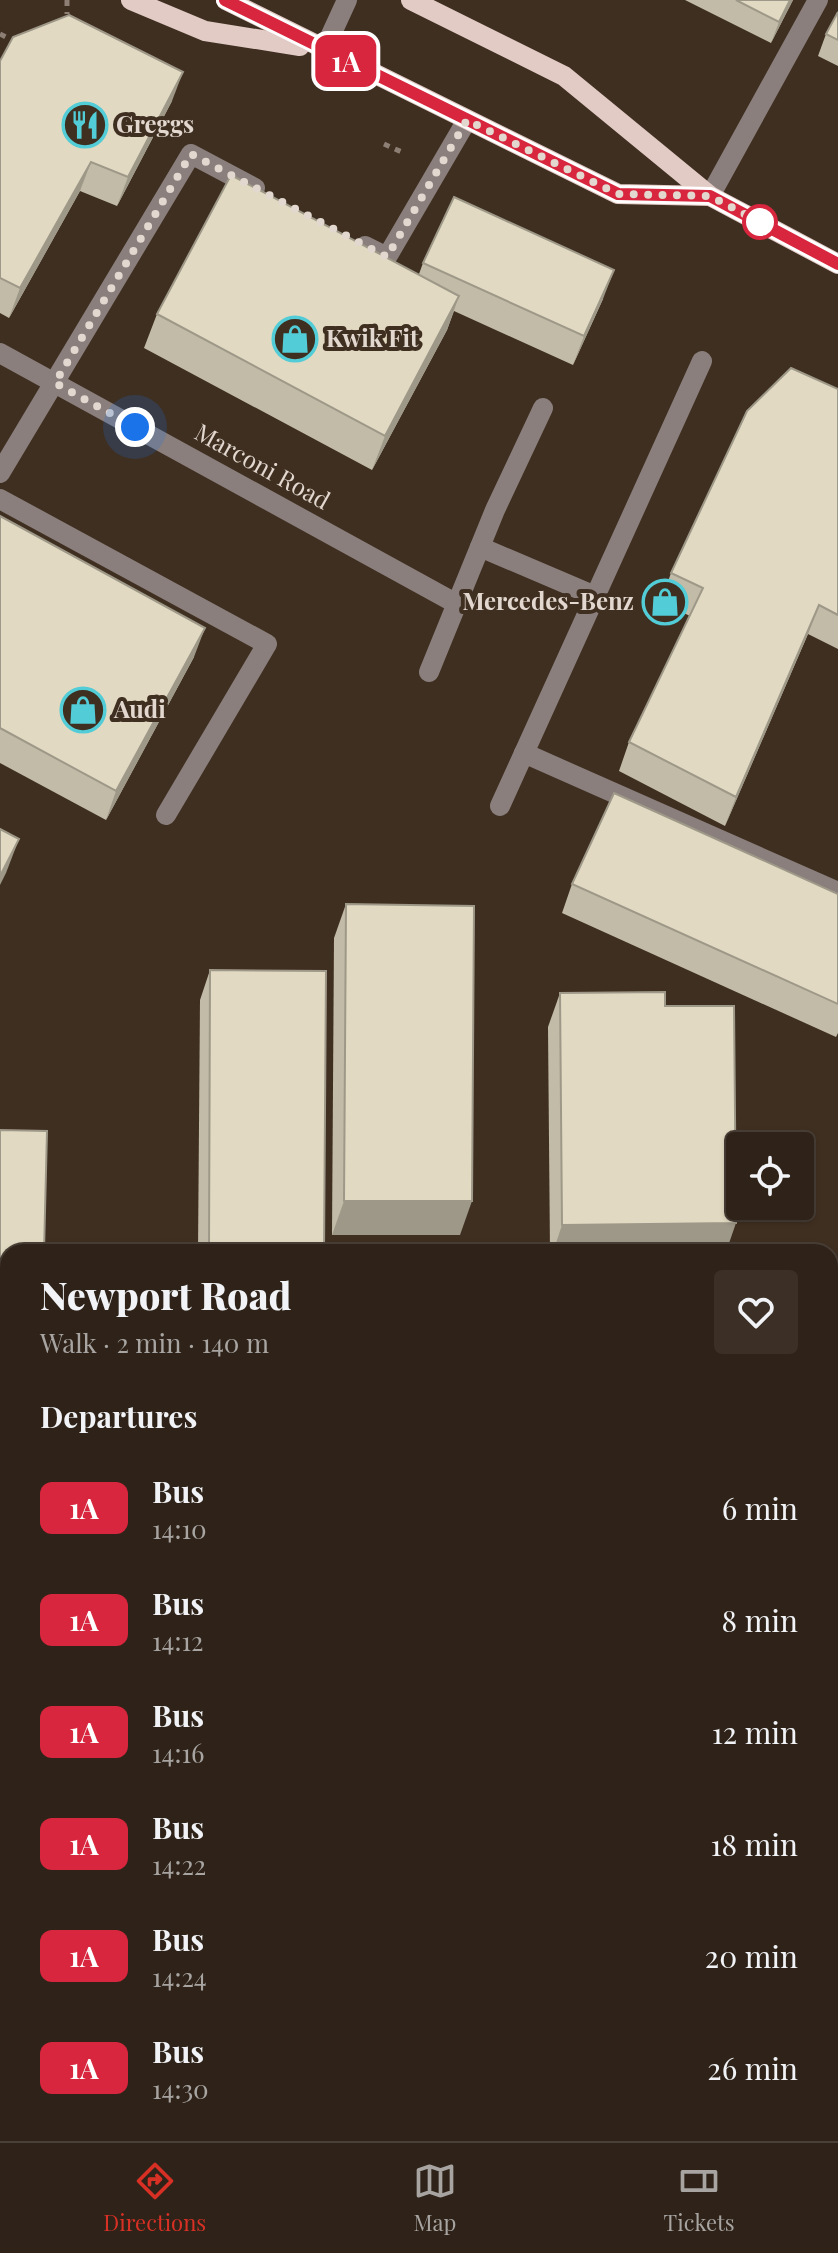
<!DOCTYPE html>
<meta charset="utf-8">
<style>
body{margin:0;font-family:"Playfair Display",serif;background:#3b2f26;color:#f1f3f6;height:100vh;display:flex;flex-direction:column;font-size:30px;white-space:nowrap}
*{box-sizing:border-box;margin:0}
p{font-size:26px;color:#a7a4a2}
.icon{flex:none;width:44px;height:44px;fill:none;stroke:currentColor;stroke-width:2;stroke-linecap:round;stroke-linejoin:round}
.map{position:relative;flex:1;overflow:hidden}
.side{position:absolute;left:0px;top:1244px;width:838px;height:898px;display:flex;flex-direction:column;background:#2f2319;border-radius:24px 24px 0 0;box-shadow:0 2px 6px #0004,0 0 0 2px #4a4038}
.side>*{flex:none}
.badge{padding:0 16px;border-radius:12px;font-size:28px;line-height:52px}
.fabs{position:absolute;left:726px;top:1132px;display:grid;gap:16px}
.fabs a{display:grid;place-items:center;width:88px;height:88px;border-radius:8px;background:#2f2319;box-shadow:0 2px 6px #0004,0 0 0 2px #4a4038;font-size:40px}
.you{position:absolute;width:40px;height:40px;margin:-20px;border:6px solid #fff;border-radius:50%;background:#1a73e8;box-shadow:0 0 0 12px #1a73e833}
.map>.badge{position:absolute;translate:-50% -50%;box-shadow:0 0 0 4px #fff}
h2{padding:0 40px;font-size:30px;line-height:72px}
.round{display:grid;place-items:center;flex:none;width:84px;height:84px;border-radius:8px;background:#3b2f26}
.head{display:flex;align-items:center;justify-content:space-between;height:136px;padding:0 40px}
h1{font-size:38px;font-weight:800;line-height:60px}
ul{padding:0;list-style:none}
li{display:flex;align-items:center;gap:24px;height:112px;padding:0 40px}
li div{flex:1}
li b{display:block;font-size:30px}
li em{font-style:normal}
li .badge{min-width:88px;font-weight:700;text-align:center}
.tabs{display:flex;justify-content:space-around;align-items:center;height:112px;border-top:2px solid #4a4038;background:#2f2319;font-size:22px;color:#a7a4a2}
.tabs a{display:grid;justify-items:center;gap:4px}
.tabs .selected{color:#d93025}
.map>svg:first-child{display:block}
</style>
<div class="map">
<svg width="838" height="2141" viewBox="0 0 838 2141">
<rect width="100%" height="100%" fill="#3f2f21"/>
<!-- green -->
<path fill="#812543" d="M8,2126V2134H255L261,2141H0V2128Z"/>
<!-- water -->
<g fill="#505c04" stroke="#7c8141" stroke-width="2">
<path d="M830,2036L838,2040V2125L830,2122Z"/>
<path d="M326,2134H421L420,2141H326Z"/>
<path d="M461,2134H705L707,2141H460Z"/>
</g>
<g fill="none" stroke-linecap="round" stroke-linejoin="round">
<!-- path -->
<g stroke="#8d7f74" stroke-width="5" stroke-dasharray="6 6" stroke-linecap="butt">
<path d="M67,0V14"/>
<path d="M0,34L10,39"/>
<path d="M384,144L404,153"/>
</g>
<!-- minor -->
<g stroke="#8a7f7c" stroke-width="20">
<path d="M324,50L347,0"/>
<path d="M710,196L818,0"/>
<path d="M365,246L387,257L467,120"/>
<path d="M0,353L457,604"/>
<path d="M0,473L191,154L255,188"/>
<path d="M0,499L267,644L166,815"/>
<path d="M480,547L595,596"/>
<path d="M429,672L495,510L543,408"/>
<path d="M524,753L838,892"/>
<path d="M500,806L702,361"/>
<path d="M830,1359L838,1361"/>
<path d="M0,1414L8,1413"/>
<path d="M830,1600L838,1572"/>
<path d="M830,1850L838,1886"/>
</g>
<!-- major -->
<g stroke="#e2cac5" stroke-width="20">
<path d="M131,0L205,31L300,46"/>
<path d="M226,0L618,194L710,196"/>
<path d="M411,0L564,76L710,196L838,264"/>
</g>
</g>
<!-- wall -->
<g fill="#c2bba7">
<path d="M685,0H793L771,43Z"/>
<path d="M838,12V66L818,56L826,34Z"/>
<path d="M0,61L172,101L117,206L80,191L9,318L0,313Z"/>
<path d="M423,263L603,299L573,365L454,311L447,330L372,470L144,348L157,314L419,274Z"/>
<path d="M838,389V649L808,634L725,826L619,771L629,742L690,616L661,602L671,573Z"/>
<path d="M0,516L194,657L106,820L0,763Z"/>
<path d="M572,884L838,894V1033L836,1037L562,913Z"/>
<path d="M346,904L460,1235H332L334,938Z"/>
<path d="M210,970L324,1252H198L200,1000Z"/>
<path d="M560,993L665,1006L726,1252H550L548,1027Z"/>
</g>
<!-- shaded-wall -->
<g fill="#9e9888">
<path d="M790,0H793L771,43L779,22Z"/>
<path d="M183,72L172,101L117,206L128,177Z"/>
<path d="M91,162L80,191L9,318L20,288Z"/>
<path d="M614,270L603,299L573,365L584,336Z"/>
<path d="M459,296L447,330L372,470L385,436Z"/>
<path d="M819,605L808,634L725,826L736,797Z"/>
<path d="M205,628L194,657L106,820L116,791Z"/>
<path d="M19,839L6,873L0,885V876Z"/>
<path d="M344,1201H472L460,1235H332Z"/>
<path d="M736,1223L726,1252H553L562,1225Z"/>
<path d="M0,1280H8V1310L0,1309Z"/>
<path d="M0,1522H8V1543L0,1544Z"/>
<path d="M0,1607H8V1618L0,1619Z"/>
<path d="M0,1712H4L0,1723Z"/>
</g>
<!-- building -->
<g fill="#e2d9c2" stroke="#9e9888" stroke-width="2">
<path d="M736,0H790L779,22Z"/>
<path d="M838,12V40L826,34Z"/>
<path d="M69,15L183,72L128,177L91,162L20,288L0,278V61L13,37Z"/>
<path d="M231,175L459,296L385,436L157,314Z"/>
<path d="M454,197L614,270L584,336L423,263Z"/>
<path d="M791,368L838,389V615L819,605L736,797L629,742L703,588L671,573L747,411Z"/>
<path d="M0,516L205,628L116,791L0,728Z"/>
<path d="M614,793L838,894V1004L572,884Z"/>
<path d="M0,829L19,839L0,876Z"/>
<path d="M346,904L474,906L472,1201H344Z"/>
<path d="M210,970L326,971L324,1252H209Z"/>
<path d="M665,992V1006H734L736,1223L562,1225L560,993Z"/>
<path d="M0,1130L47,1131L44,1252H8V1280H0Z"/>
<path d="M8,1470V1522H0V1471Z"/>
<rect x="0" y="1581" width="8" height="26"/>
<path d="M0,1667L8,1668V1681L4,1712H0Z"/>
</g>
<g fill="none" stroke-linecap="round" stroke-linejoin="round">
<!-- line casing -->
<g stroke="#fff" stroke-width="18">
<path id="line" d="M225,0L618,194L710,196L838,264"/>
</g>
<!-- line -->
<use href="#line" stroke="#d7263d" stroke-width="12"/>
<!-- walk -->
<path stroke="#e3d8cf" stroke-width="8" stroke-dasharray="0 14.4" d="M135,427L55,383L191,154L387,257L467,120L618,194L710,196L760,222"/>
</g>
<!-- icons -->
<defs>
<g id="restaurant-ring" transform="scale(2.3)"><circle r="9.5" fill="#3f2f21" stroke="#52ccd6" stroke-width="1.5"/><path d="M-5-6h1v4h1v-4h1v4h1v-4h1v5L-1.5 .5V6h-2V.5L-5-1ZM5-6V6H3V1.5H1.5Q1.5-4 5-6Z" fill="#52ccd6"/></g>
<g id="shop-ring" transform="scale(2.3)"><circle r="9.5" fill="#3f2f21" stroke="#52ccd6" stroke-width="1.5"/><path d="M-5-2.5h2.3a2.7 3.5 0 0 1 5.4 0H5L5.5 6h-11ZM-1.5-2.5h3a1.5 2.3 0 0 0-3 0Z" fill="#52ccd6"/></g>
</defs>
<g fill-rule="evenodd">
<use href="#restaurant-ring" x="85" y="125"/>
<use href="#shop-ring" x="295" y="339"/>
<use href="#shop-ring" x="665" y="602"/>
<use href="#shop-ring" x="83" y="710"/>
</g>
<!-- markers -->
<circle fill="#fff" stroke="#d7263d" stroke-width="4" cx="760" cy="222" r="16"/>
<g text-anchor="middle" stroke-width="8" stroke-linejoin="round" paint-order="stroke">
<!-- poi labels -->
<g font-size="24" font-weight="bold" fill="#e3d8cf" stroke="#3f2f21" text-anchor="start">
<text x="116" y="133">Greggs</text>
<text x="326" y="347">Kwik Fit</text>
<text x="634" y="610" text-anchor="end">Mercedes-Benz</text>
<text x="114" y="718">Audi</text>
</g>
<!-- street labels -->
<g font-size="24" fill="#e3d8cf" stroke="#3f2f21">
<text transform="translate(262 467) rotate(29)" y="8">Marconi Road</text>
</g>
</g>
</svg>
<div class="fabs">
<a><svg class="icon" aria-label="locate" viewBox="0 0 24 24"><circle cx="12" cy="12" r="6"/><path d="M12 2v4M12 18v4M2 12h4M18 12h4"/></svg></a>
</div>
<div class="you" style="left:135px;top:427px"></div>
<b class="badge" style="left:346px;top:61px;background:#d7263d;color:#fff">1A</b>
<section class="side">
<div class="head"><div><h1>Newport Road</h1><p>Walk · 2 min · 140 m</p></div><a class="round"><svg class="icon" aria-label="heart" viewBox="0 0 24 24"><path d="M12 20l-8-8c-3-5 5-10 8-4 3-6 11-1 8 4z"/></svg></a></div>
<h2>Departures</h2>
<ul>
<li><span class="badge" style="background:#d7263d;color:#fff">1A</span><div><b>Bus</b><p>14:10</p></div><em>6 min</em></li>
<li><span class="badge" style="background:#d7263d;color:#fff">1A</span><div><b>Bus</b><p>14:12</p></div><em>8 min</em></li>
<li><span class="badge" style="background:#d7263d;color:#fff">1A</span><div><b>Bus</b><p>14:16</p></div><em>12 min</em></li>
<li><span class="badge" style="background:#d7263d;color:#fff">1A</span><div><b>Bus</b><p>14:22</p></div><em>18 min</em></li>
<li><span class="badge" style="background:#d7263d;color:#fff">1A</span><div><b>Bus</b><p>14:24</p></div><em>20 min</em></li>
<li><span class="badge" style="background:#d7263d;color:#fff">1A</span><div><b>Bus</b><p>14:30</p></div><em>26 min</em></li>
</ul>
</section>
</div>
<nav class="tabs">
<a class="selected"><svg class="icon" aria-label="directions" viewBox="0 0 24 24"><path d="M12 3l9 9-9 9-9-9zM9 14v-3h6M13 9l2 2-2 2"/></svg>Directions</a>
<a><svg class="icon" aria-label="map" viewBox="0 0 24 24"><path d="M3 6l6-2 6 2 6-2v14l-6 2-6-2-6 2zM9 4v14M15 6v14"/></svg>Map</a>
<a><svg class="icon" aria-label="tickets" viewBox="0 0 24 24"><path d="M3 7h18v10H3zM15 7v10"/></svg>Tickets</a>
</nav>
